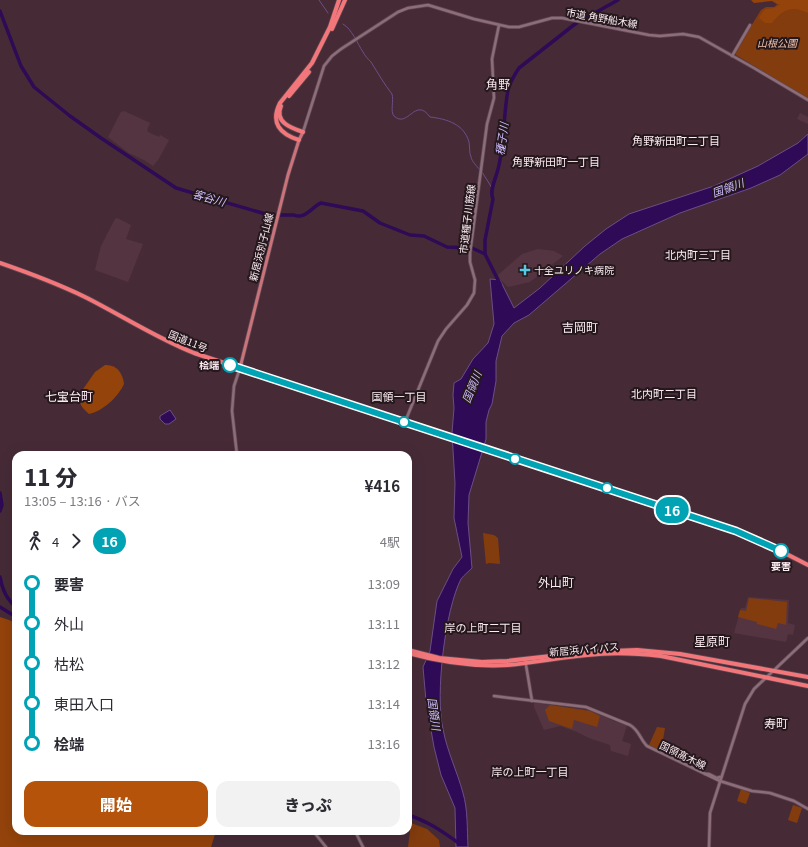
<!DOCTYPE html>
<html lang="ja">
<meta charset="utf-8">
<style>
body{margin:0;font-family:Georgia,"Noto Sans JP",serif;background:#f2f2f3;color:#2b2b33;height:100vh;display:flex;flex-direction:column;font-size:15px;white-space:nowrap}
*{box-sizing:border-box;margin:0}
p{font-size:13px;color:#7c7c81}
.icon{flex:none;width:22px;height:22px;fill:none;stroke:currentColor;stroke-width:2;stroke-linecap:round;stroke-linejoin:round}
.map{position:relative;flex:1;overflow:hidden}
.details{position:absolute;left:12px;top:451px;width:400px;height:384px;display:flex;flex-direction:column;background:#fff;border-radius:12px;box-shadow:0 4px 16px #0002}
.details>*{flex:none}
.badge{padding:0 8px;border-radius:13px;font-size:14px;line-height:26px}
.map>.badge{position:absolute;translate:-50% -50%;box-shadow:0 0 0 2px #fff}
.legs{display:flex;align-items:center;gap:6px;height:44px;padding:0 12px;font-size:13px}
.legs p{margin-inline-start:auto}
.headline{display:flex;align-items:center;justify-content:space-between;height:68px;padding:0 12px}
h1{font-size:22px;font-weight:800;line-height:30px}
.button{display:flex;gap:8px;margin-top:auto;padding:8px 12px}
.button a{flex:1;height:46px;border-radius:12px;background:#b45309;color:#fff;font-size:16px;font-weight:800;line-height:46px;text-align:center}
.button a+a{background:#f2f2f3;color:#2b2b33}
ul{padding:0 12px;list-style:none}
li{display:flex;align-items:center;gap:14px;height:40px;font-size:15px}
li i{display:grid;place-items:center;width:6px;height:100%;margin:0 5px;background:currentColor}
li i::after{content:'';width:10px;height:10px;margin:-5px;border:3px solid;border-radius:50%;background:#fff}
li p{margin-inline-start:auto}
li:first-child i{background:linear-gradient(#0000 50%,currentColor 0)}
li:last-child i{background:linear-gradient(currentColor 50%,#0000 0)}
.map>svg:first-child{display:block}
</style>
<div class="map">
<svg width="808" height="847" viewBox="0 0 808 847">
<rect width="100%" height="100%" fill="#462b37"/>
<!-- built -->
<g fill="#553442">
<path d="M124,111L150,123L147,130L148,132L159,137L160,135L169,140L158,160L153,166L144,160L129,153L108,137L121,112Z"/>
<path d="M800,113L808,117V124L797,119Z"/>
<path d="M117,218L131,225L126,239L143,244L128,282L95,270L101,246L115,219Z"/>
<path d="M538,249L554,251L563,256L530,282L508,287L499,278L498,275L522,254Z"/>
<path d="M748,597L789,600L788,623L795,625L793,635L788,634L786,642L734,633L741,608H745Z"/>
<path d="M534,703L590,710L614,721L627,725L622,741L631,744L628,756L611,751L610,745L589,738L577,732L560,726L544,730L534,707Z"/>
</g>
<!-- green -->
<g fill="#833c0d">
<path d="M780,2L808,5V99L736,55L735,52L761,10L766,7H774Z"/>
<path d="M483,533L494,535L498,538L500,564L489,563L486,564Z"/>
<path d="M749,598L787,602L786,625L778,623L776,629L757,624V622L738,617L740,610L746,611Z"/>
<path d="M550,705L590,711L600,716L597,727L574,720L572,729L549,721L545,710Z"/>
<path d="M657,727L665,728L661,751L649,745Z"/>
<path d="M741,789L750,793L746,804L737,801Z"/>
<path d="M793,805L802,808L797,823L788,820Z"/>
<path d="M411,823L427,829L439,840L440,847H408Z"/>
</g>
<!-- forest -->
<g fill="#94430b">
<path d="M751,0H808V13C792,5 783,9 772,23H765L759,18C767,2 769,14 780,4H777L772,1L754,3Z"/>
<path d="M105,365C116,364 123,373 124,384C118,397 103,411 89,414C83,409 78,403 79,395L95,372Z"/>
<path d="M0,617L9,620L16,623V831H216L211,847H0Z"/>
</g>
<!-- water -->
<g fill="#2e0a57" stroke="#6c4e86">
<path d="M808,134V154L780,175L751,188L680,213L622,239L600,254L529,315L514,323L502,336L496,361V381L492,404L489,410L486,422V439L469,495L468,523L472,568C468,572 464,575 461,579C445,610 435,695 443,729C447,751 457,771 463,793C468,810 467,829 468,847H456L455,808L441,775L434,747L426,701L423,667L430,651L437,601L453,569L462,557L454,518L455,483L452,433L454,408L453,395L454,383L461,379L473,359L488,343L494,324L490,279L500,280L514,308L540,288L585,246L606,229L629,214L714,186L758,166L798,143Z"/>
<path d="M170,410L176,419L169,424H165L160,419V416Z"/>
</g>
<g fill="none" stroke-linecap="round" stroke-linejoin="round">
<!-- stream -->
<g stroke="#6c4e86" stroke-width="1">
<path d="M319,0L328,13"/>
<path d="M343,24C352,29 357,43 363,52C365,56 368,59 371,62C378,73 384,84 392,94C394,100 390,112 394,116C408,129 415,96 430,117C447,119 464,124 469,142C470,147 469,153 471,157C472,162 477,166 480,170"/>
<path d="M482,172L492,188"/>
</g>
<!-- river -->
<g stroke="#2e0a57" stroke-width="3.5">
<path d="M0,11L21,66L34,87L70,116L101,138L176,188L269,215H294C305,220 313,206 321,203L363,211L380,223L410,235L424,236L447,247L472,248L485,254"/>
<path d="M500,284L485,254V240L493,199C489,191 496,178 498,169C505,143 503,116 508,90C510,82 515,74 519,68L575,24L618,0"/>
<path d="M0,493L2,505L0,511"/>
<path d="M0,577C2,589 6,599 16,607"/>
<path d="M0,607L16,617"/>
<path d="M408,815C428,821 443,832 460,844"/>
</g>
<!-- secondary casing -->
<g stroke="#5e4751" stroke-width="4">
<g id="secondary">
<path d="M732,56L750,25"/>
<path d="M303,132L324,66L332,56L341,49L398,12L408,8L428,5L474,19L509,27H519L552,18H562L649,35L660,36L683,34L699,37L754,68L808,100"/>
<path d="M405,422L438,341L446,329L467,305L474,293L475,280L470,262V253L487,124L494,98L492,59L499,25"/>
<path d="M237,455L232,411L234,386L240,368"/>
<path d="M525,659L532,701"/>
<path d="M494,696L586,707L630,725C639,730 640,739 647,746L720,781L752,791L770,793L794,801L808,809"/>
<path d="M705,774H709L717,778L720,777"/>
<path d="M313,831L326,847"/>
<path d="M355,831L363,847"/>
<path d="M709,847L710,813L745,704L754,689L808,638"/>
</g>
</g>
<!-- primary casing -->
<g stroke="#5e4751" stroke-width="4.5">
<path id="primary" d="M240,368L288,175L299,140L303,132"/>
</g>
<!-- highway casing -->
<g stroke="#5e4751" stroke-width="5.5">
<g id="highway">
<path d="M332,29L345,0"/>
<path d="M289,96L309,72"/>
<path d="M281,106C274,122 291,128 303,132"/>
<path d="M299,140C280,134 270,123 280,103L312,63L330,27L339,0"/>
<path d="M0,263C29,273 58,284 85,297C121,315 156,338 194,353L736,531L765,543L808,565"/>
<path d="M408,650L439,658L482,662L507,661L587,652L637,650L680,654L808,677"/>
<path d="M408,653C441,662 474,667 508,665C535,663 561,657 587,655C612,652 636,653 661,656L808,686"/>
</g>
</g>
<!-- secondary -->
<use href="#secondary" stroke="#8c6d79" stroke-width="2.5"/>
<!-- primary -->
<use href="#primary" stroke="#ca737a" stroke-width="3"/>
<!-- highway -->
<use href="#highway" stroke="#f3777a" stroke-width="4"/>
</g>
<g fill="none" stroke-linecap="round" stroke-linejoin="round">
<!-- line-1 casing -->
<g stroke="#fff" stroke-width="9">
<path id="line-1" d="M230,365L736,531L781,551"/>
</g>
<!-- line-1 -->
<use href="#line-1" stroke="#00a3b4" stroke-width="6"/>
</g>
<!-- markers -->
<path fill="#57c9e2" stroke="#24181d" stroke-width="1.5" d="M523 264h4v4h4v4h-4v4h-4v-4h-4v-4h4z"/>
<g fill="#fff" stroke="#00a3b4" stroke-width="2">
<circle cx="230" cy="365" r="7"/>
<circle cx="404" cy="422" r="5"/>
<circle cx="515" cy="459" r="5"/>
<circle cx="607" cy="488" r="5"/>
<circle cx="781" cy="551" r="7"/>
</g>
<g text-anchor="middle" stroke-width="4" stroke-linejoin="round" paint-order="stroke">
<!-- street labels -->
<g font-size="10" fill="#fdebf2" stroke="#24181d">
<text transform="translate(602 18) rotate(10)" y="4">市道 角野船木線</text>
<text transform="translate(467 219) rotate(-83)" y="4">市道種子川筋線</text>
<text transform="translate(261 247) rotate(-76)" y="4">新居浜別子山線</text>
<text transform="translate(188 341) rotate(22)" y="4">国道11号</text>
<text transform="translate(584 649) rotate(-5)" y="4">新居浜バイパス</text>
<text transform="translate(683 755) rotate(26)" y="4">国領高木線</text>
</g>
<!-- park labels -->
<g font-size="10" font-style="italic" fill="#f1c3ac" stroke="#24181d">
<text x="777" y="47">山根公園</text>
</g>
<!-- poi labels -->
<g font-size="10" fill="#fdebf2" stroke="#24181d" text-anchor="start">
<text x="534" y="274">十全ユリノキ病院</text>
</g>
<!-- stop labels -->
<g font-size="10" font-weight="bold" fill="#fdebf2" stroke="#24181d" text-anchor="end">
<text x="219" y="369">桧端</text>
<text x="781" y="570" text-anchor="middle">要害</text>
</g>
<!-- water labels -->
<g font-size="11" font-style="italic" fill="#d0bdfe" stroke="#24181d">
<text transform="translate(502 139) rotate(-82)" y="4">種子川</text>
<text transform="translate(728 188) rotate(-20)" y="4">国領川</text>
<text transform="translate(209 198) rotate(16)" y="4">客谷川</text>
<text transform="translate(472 387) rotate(-68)" y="4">国領川</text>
<text transform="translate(434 714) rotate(82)" y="4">国領川</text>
</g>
<!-- neighbourhood labels -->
<g font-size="11" fill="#fdebf2" stroke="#24181d">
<text x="676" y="145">角野新田町二丁目</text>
<text x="556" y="166">角野新田町一丁目</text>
<text x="698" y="259">北内町三丁目</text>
<text x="664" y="398">北内町二丁目</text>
<text x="399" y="401">国領一丁目</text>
<text x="483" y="632">岸の上町二丁目</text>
<text x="530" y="776">岸の上町一丁目</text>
</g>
<!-- quarter labels -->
<g font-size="12" fill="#fdebf2" stroke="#24181d">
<text x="498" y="89">角野</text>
<text x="580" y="332">吉岡町</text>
<text x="69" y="401">七宝台町</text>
<text x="556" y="587">外山町</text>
<text x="712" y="646">星原町</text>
<text x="776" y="728">寿町</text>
</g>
</g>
</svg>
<b class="badge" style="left:672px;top:510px;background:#00a3b4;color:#fff">16</b>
<section class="details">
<div class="headline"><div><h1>11 分</h1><p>13:05 – 13:16 · バス</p></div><b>¥416</b></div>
<div class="legs"><svg class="icon" aria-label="walk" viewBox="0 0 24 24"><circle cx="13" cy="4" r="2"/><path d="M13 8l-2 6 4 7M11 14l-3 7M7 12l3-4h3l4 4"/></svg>4<svg class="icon" aria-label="forward" viewBox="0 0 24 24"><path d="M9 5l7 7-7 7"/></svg><b class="badge" style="background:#00a3b4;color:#fff">16</b><p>4駅</p></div>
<ul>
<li><i style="color:#00a3b4"></i><b>要害</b><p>13:09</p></li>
<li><i style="color:#00a3b4"></i><span>外山</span><p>13:11</p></li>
<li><i style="color:#00a3b4"></i><span>枯松</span><p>13:12</p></li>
<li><i style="color:#00a3b4"></i><span>東田入口</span><p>13:14</p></li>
<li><i style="color:#00a3b4"></i><b>桧端</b><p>13:16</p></li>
</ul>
<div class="button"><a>開始</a><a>きっぷ</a></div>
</section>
</div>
